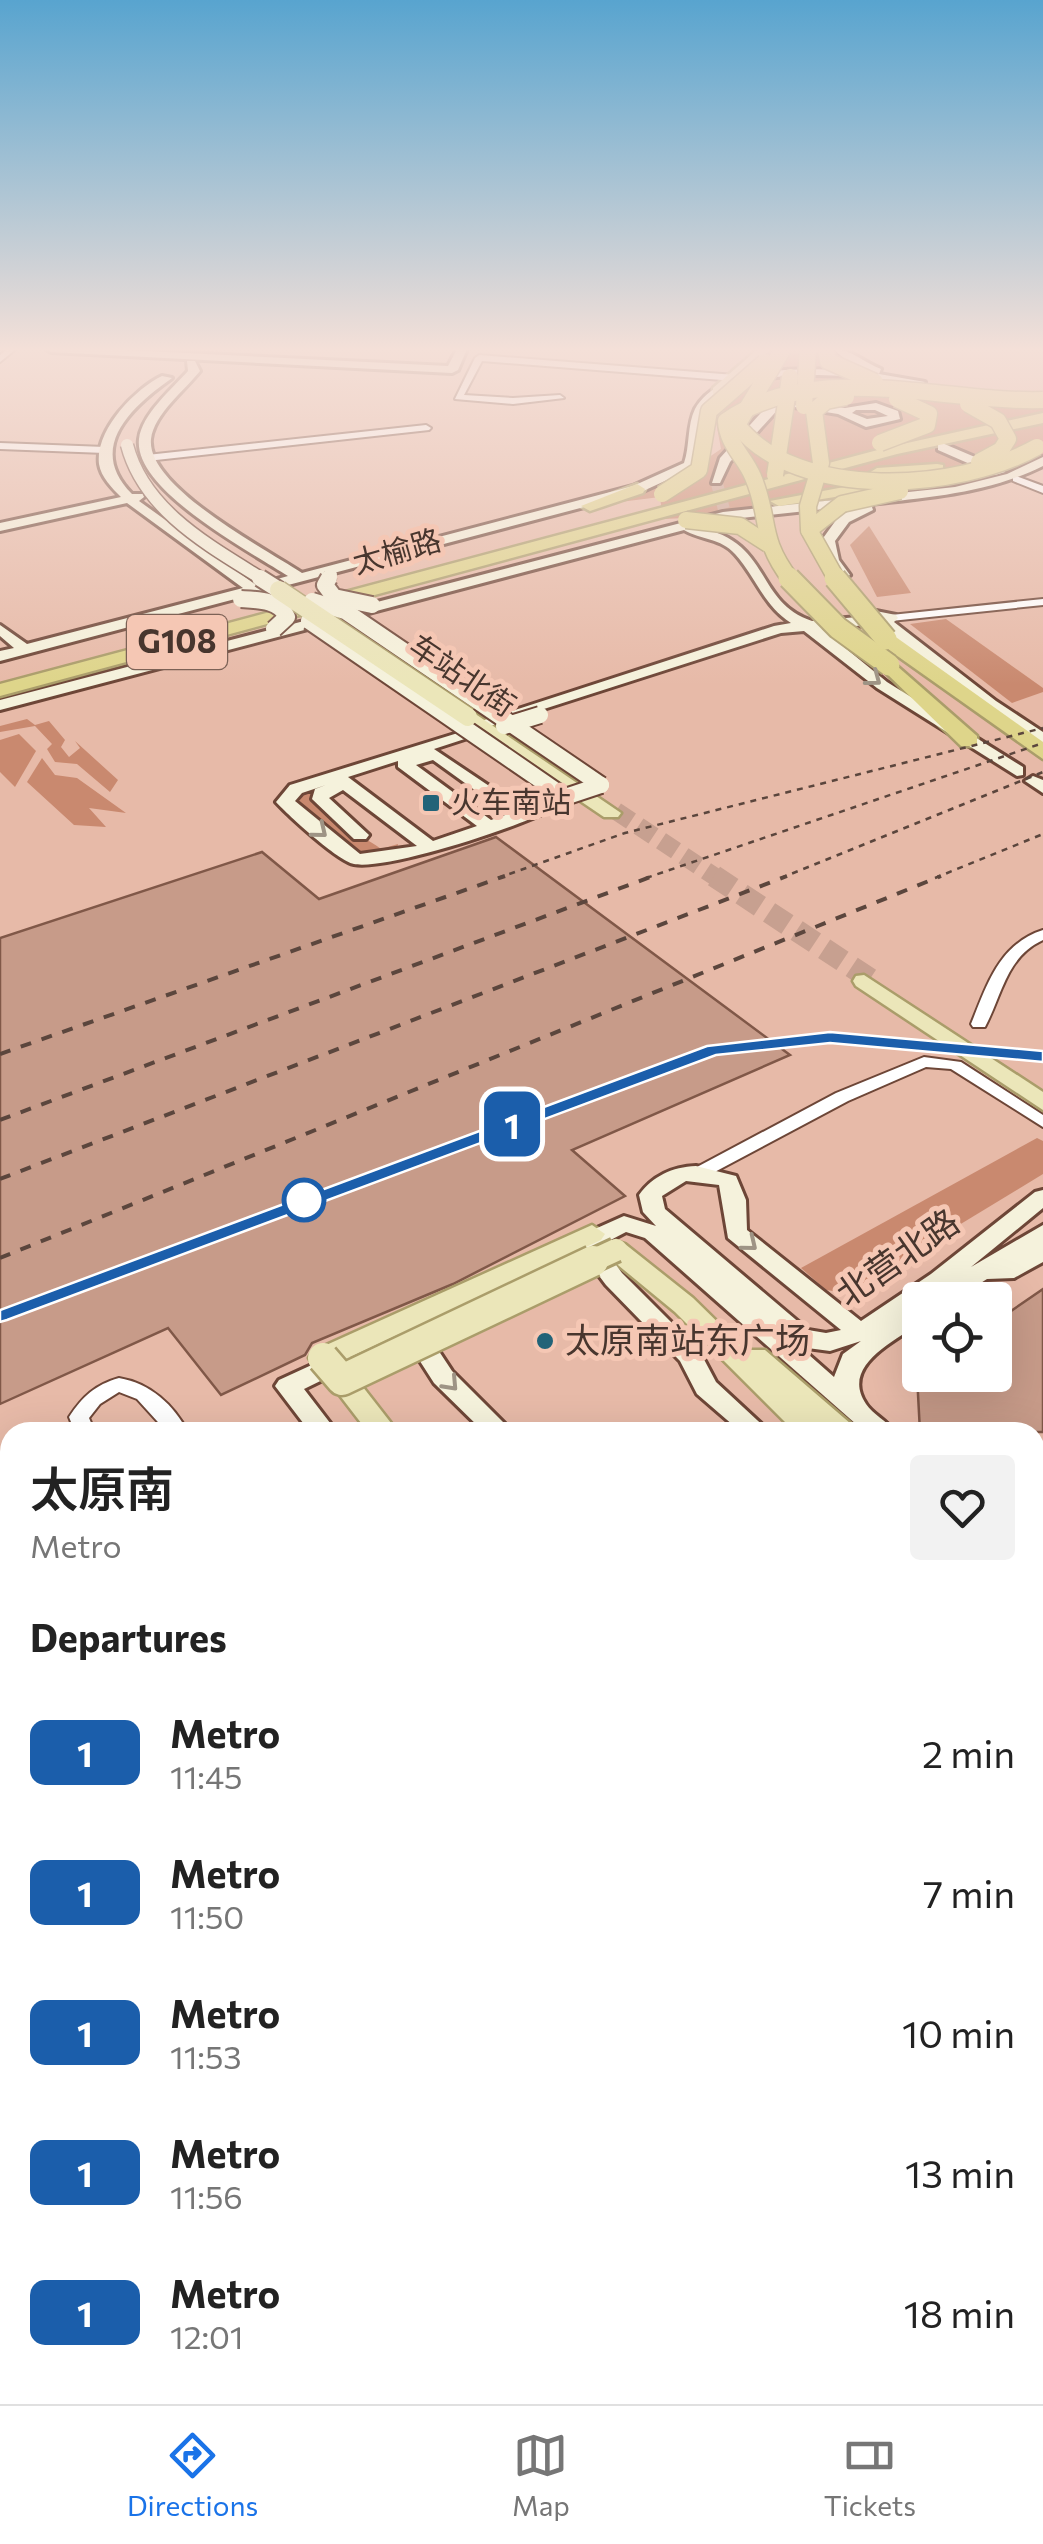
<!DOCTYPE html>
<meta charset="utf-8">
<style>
body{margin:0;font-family:Commissioner,"Noto Sans SC",sans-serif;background:#f2f2f2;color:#222;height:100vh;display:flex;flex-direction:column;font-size:38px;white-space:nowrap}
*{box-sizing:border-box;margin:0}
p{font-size:32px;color:#767676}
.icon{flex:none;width:55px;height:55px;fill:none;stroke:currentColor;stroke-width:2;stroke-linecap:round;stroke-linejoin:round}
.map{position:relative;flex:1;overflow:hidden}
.details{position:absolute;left:0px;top:1422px;width:1045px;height:982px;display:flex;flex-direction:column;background:#fff;border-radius:30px 30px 0 0;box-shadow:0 10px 40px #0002}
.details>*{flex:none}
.badge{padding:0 20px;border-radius:15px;font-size:35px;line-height:65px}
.controls{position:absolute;left:902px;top:1282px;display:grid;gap:20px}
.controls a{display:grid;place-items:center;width:110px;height:110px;border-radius:10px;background:#fff;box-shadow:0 10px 40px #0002;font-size:50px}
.map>.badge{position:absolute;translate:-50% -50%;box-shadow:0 0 0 5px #fff}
h2{padding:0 30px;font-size:38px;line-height:90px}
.round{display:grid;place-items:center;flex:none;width:105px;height:105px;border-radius:10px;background:#f2f2f2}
.headline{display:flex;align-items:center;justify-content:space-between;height:170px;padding:0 30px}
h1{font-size:48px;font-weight:600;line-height:75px}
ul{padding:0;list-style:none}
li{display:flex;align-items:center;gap:30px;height:140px;padding:0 30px}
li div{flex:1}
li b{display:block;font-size:38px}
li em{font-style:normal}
li .badge{min-width:110px;font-weight:700;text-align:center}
.dock{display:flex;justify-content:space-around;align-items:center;height:140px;border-top:2px solid #e0e0e0;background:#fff;font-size:28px;color:#767676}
.dock a{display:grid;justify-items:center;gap:5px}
.dock .current{color:#1a73e8}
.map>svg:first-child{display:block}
</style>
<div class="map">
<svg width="1043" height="2404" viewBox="0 0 1043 2404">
<rect width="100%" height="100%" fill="#e7baa8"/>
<!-- green -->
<g fill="#c9896f">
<path d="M771,349H820L881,386L1043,398V458L1019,472L1005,468L870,493L820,512L663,519L660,497L612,503L690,470L721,449L716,422L730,402L768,370Z"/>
<path d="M869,526L911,593L877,597L850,545Z"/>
<path d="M946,619L1043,688V692L1012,703L910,624Z"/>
<path d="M27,719L35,725L49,721L65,740L61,747L69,757L80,748L75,741L118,780L110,792L77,764L55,762L47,749L52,744L35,726L0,732V726Z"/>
<path d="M19,734L36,751L15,787L0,772V740Z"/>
<path d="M42,758L55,775L77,778L126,813L89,808L106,827L74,825L27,782Z"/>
<path d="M323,785L314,797C322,824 361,833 381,849L398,844L397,850L375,857L359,854L294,800L297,795Z"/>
<path d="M1037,1138L1043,1141V1174L847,1293L826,1290L801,1268Z"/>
<path d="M1035,2341L1043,2372V2404H734L744,2395H1035Z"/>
<path d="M229,2395H383L371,2404H218Z"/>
</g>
<!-- building -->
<g fill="#c79b89" stroke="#805848" stroke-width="2.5">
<path d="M496,837L790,1055L572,1150L625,1196L453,1284L312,1343L305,1355L221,1395L168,1328L0,1404V938L262,852L319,899Z"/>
<path d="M1043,1289V1432H920L917,1375H995V1322Z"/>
</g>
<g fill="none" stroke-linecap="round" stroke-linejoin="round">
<!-- secondary-tunnel -->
<path stroke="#c7a090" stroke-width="12" stroke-dasharray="12 6" stroke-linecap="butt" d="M716,480L725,513L739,531"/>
<!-- primary-tunnel-far1 -->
<path stroke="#c7a090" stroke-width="18" stroke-dasharray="18 9" stroke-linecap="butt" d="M616,811L717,878"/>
<!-- primary-tunnel -->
<path stroke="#c7a090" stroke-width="22" stroke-dasharray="22 11" stroke-linecap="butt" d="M714,876L870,979"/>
<!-- street casing -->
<g stroke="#6d4637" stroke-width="4">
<g id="street">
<path d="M7,349H16L0,362V355Z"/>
<path d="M479,355L735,375L739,378L735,381L482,361L464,395L513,398L560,395L564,398L513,404L455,399L475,358Z"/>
<path d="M426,425L431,428L429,430L147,461L142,458L147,455Z"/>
<path d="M0,443L105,447L110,450L105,453L0,449Z"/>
<path d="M1016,476L1043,486V493L1013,481V477Z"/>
<path d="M1043,599V605L891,621L885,618L891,615Z"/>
<path d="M1043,930V940C1006,957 1002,995 985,1027H973L971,1024C987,985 999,944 1043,930Z"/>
<path d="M924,1057L961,1062L1043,1115V1127L951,1069L926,1067L848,1101L709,1175L703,1177L694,1171L697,1167L836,1093Z"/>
<path d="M119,1378C150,1383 174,1405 188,1432H167L137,1399L119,1392L100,1404L89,1418L95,1432H75L69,1417C83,1396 95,1385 119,1378Z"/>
<path d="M10,1546V1564L0,1568V1549Z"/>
<path d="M10,1575V1594L0,1598V1579Z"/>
</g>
</g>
<!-- secondary casing -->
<g stroke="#6d4637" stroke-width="6">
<g id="secondary">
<path d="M46,349H105L448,366L457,349H467L458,370L452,373L51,352Z"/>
<path d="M833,349C849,348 865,363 881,369L879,374L925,382L919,385C865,378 747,358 708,408C696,423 703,450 693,468L641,492L0,661V651L14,648L0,636V625L27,644L243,588L127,503L0,531V523L121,497C112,488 101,477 99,464C95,430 135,389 162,376L172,378C131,407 86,448 132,494H143L144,497L139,501L256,585L288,576C251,552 133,490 139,439C142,414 172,389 188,371L187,361H195L200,371C185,390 154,414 151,439C146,487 266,549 302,573L633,486L684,463C690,446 687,425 695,409C722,360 825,368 872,373L852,365Z"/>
<path d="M764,396L845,408L876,403L898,411L900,419L866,427L838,414L782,405L730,462L720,483H712L720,458L770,403L760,401ZM856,410H875L888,416L867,419L852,413Z"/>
<path d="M942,443L1003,469L1005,472L995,475L938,450V444Z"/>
<path d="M1043,457V466C989,493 931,497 871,504L873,510L849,522L835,541L839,560L850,575L843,579L825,560L821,541L839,516L862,505L723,520L696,527C773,541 753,601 812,621L869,616L876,611L896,615L898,618L894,622L996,701L1043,732V744L973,700L878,624L822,629L887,682L1023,767V775L1017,776L877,688L804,631L781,633L478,730L477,735L434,749L522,808L565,792L573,797C548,819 389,871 354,864C338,861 289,816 276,802L290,785L474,728L475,723L774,626L791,623C763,605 756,577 735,554C721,538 701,540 684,530L0,710V700L723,512L955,487L1007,474ZM433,760L508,814L491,820L416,765ZM398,761V767L477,826L433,841L348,777ZM326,785L315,789L312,799L354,839H366L369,835L329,798L343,790L417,846L360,854L295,801L302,793Z"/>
<path d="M1033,776L1043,780V793L1025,781Z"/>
<path d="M696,1166L736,1176L746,1200L747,1230L861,1321L931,1274L1035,1192L1043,1190V1208L971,1267L1043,1225V1262L1014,1278L987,1279L954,1300H920V1323C895,1341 840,1366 866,1404C873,1415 887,1420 894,1432H865L645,1238L626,1232L601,1245L622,1273L699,1350L716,1382L770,1432H741L697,1394L680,1361L606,1285L582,1253H568L564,1247L568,1241L624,1216L656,1226L643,1212L639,1195C653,1176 672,1167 696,1166ZM686,1181L719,1185L728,1238L841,1330L826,1333L808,1330L665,1209L662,1196ZM861,1341L843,1354L834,1377L800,1347L830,1351Z"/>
<path d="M412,1321L421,1324L452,1371L513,1432H484L434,1383L400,1330L403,1324Z"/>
<path d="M340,1352L349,1355L352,1361L349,1367L304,1389L337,1432H310L275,1386L279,1380Z"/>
<path d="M1035,1550L1043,1553V1579L1035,1576Z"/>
<path d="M10,1786V1815L0,1819V1790Z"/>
<path d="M10,1817V1846L0,1850V1821Z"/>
<path d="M1043,1951V1986L1035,1989V1954Z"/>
<path d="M1043,2068V2105L1035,2108V2071Z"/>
<path d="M1035,2195L1043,2198V2244L1035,2241Z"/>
<path d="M457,2395H504L501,2404H454Z"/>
<path d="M651,2395H697L694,2404H648Z"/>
</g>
</g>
<!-- primary casing -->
<g stroke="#aa9d6a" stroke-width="5">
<g id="primary">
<path d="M758,349H771L721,394H713V388Z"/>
<path d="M468,712L474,713L621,813L618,817H604L462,721L459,717Z"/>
<path d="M864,975L1043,1092V1110L856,986L853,981L856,976Z"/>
<path d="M592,1225L605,1234L601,1240L333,1365H313L309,1358L313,1351Z"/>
<path d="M616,1241L625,1244L693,1298L746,1350H765L851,1424L855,1432H795L675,1312L607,1256L603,1250Z"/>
<path d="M342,1370L352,1373L398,1432H368L328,1380L332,1373Z"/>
<path d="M1035,1591L1043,1594V1625L1035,1622Z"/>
<path d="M1035,1631L1043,1634V1665L1035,1663Z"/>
<path d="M1035,1668L1043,1671V1702L1035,1699Z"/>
<path d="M1035,1714L1043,1717V1754L1035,1752Z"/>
<path d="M1043,1789V1825L1035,1828V1792Z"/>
</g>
</g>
<!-- highway casing -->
<g stroke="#aa9d6a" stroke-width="5">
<g id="highway">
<path d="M1043,413V423L897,454L0,696V684L889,447Z"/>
<path d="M937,464L943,465V473L877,478L869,473L877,468Z"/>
<path d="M897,477L903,478V486L779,506L770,501Z"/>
<path d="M637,484L645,489L643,493L590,511L581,506Z"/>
<path d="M879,635H893L1043,742V759L879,643Z"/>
<path d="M889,659L977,736V746H961L882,669V661Z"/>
<path d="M1043,1975V2023L1035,2026V1979Z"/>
<path d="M1043,2032V2082L1035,2085V2036Z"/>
<path d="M1035,2216L1043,2220V2300L1035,2297Z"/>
<path d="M515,2395H574L570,2404H511Z"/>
<path d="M580,2395H640L636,2404H576Z"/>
<path d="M698,2395H751L747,2404H694Z"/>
</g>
</g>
<!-- street -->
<use href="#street" fill="#fff" fill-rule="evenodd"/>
<!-- secondary -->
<use href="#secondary" fill="#f5f2dc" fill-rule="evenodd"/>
<!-- primary -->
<use href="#primary" fill="#ebe6b9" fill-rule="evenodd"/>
<!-- highway -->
<use href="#highway" fill="#ded58a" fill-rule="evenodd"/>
<!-- rail-far1 -->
<g stroke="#5b463d" stroke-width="2.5" stroke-dasharray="6 6" stroke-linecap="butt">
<path d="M498,878L625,833L1043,728"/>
<path d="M646,878L1043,743"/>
<path d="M781,878L1043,772"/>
<path d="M935,878L1043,834"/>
</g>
<!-- rail -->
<g stroke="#5b463d" stroke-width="4" stroke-dasharray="11 11" stroke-linecap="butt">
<path d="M0,1054L505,876"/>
<path d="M0,1120L653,876"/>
<path d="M0,1179L787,876"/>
<path d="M0,1258L941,876"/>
</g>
<!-- secondary-bridge-far1 casing -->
<g stroke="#6d4637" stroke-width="15" stroke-linecap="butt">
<g id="secondary-bridge-far1">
<path d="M127,445C144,511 210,546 264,580"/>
<path d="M328,580L331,575"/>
</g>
</g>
<!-- secondary-bridge casing -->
<g stroke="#6d4637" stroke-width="20" stroke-linecap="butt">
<g id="secondary-bridge">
<path d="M260,578L279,590"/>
<path d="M329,578L325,585L334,597L372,605"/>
<path d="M241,599C258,600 280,600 287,617L274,629"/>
<path d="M312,601L345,611L601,785"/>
<path d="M309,621L565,797L601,785"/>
<path d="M504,726L540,715"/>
</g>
</g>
<!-- primary-bridge-far2 casing -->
<g stroke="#aa9d6a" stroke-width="21" stroke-linecap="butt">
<path id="primary-bridge-far2" d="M279,590L468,717"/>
</g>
<!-- primary-bridge-far1 casing -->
<g stroke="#aa9d6a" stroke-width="28" stroke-linecap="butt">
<path id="primary-bridge-far1" d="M588,1263L616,1250"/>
</g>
<!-- primary-bridge casing -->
<g stroke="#aa9d6a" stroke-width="35" stroke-linecap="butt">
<path id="primary-bridge" d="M323,1358L342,1380L593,1261"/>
</g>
<!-- highway-bridge-far1 casing -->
<g stroke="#aa9d6a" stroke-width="19" stroke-linecap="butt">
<g id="highway-bridge-far1">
<path d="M783,349L737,425C798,502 959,491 1037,447"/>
<path d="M826,349L828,361L875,382"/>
<path d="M968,404L998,421L1008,439L1001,450L979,462"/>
<path d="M804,406L808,349"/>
<path d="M880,443L927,425L929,414L897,399"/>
<path d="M775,475L790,377"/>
<path d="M662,494L699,470L709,411L765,362"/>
<path d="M686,520L740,526L768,544"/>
<path d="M809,530L842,504L900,491"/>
<path d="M791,580C758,537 771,519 753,477C745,457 727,444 726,421C817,359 940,403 1043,400"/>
<path d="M837,580L809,530L808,506L821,463L814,411L826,401L846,397"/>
</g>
</g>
<!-- highway-bridge casing -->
<g stroke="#aa9d6a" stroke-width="25" stroke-linecap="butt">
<g id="highway-bridge">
<path d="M789,578L838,628L889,665"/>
<path d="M835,578L886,639"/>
</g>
</g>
<!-- secondary-bridge-far1 -->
<use href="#secondary-bridge-far1" stroke="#f5f2dc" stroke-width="12"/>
<!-- secondary-bridge -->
<use href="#secondary-bridge" stroke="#f5f2dc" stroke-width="16"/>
<!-- primary-bridge-far2 -->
<use href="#primary-bridge-far2" stroke="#ebe6b9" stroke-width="18"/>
<!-- primary-bridge-far1 -->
<use href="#primary-bridge-far1" stroke="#ebe6b9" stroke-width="22"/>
<!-- primary-bridge -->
<use href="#primary-bridge" stroke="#ebe6b9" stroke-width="30"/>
<!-- highway-bridge-far1 -->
<use href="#highway-bridge-far1" stroke="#ded58a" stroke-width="16"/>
<!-- highway-bridge -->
<use href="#highway-bridge" stroke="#ded58a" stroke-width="21"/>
</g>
<!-- one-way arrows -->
<defs><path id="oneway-chevron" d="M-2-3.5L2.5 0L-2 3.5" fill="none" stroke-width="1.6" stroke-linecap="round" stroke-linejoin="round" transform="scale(2.5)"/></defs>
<g stroke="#9e9485">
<use href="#oneway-chevron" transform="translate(874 679) rotate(37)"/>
<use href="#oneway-chevron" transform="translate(320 831) rotate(39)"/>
<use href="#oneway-chevron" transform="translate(750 1244) rotate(39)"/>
<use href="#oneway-chevron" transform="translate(451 1384) rotate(47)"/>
</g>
<!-- sky -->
<linearGradient id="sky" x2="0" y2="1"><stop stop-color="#58a4cf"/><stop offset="0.51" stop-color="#f4e0d8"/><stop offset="1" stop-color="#f4e0d8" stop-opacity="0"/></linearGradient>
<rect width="1043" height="685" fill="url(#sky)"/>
<!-- line -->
<path fill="#1b5eab" stroke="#fff" stroke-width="2.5" d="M830,1032L1043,1051V1062L830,1043L716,1055L7,1320L0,1322V1310L707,1046Z"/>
<!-- markers -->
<g fill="#226378" stroke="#f5c7b4" stroke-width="4">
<rect x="421" y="793" width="20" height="20" rx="5"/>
<circle cx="545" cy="1341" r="10"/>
</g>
<circle fill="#fff" stroke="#1b5eab" stroke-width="5" cx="304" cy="1200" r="20"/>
<g text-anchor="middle" stroke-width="10" stroke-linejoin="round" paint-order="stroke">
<!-- far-street labels -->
<g font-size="30" fill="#48362e" stroke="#f5c7b4">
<text transform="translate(397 552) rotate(-16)" y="10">太榆路</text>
<text transform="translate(462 676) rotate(34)" y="10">车站北街</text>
</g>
<!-- far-poi labels -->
<g font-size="30" fill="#48362e" stroke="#f5c7b4" text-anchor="start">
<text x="451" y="813">火车南站</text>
</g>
<!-- shield labels -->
<rect fill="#f5c7b4" stroke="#7c6256" stroke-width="2.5" x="127" y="615" width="100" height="54" rx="8"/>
<g font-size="32" font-weight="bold" fill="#48362e">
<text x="177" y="653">G108</text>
</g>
<!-- street labels -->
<g font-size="35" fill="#48362e" stroke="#f5c7b4">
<text transform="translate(898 1258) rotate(-35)" y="12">北营北路</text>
</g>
<!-- poi labels -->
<g font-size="35" fill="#48362e" stroke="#f5c7b4" text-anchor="start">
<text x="565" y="1353">太原南站东广场</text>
</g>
</g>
</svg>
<div class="controls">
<a><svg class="icon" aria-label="locate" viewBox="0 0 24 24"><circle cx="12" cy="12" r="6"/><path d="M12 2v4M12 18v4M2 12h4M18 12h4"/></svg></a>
</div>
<b class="badge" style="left:512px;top:1124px;background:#1b5eab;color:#fff">1</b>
<section class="details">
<div class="headline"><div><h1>太原南</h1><p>Metro</p></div><a class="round"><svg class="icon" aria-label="heart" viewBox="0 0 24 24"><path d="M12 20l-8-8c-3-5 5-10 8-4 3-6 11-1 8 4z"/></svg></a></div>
<h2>Departures</h2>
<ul>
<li><span class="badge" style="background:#1b5eab;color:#fff">1</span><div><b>Metro</b><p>11:45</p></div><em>2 min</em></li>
<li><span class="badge" style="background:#1b5eab;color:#fff">1</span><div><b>Metro</b><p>11:50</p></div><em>7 min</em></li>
<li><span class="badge" style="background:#1b5eab;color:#fff">1</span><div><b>Metro</b><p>11:53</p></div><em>10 min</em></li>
<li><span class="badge" style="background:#1b5eab;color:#fff">1</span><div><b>Metro</b><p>11:56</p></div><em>13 min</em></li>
<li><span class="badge" style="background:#1b5eab;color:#fff">1</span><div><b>Metro</b><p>12:01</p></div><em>18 min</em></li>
</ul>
</section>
</div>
<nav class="dock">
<a class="current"><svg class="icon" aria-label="directions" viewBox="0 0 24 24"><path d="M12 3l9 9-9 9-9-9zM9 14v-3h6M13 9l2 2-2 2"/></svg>Directions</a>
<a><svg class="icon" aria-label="map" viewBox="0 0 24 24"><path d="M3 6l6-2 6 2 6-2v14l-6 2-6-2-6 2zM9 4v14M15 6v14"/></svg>Map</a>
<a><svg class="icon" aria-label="tickets" viewBox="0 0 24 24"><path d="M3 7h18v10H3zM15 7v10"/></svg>Tickets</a>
</nav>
